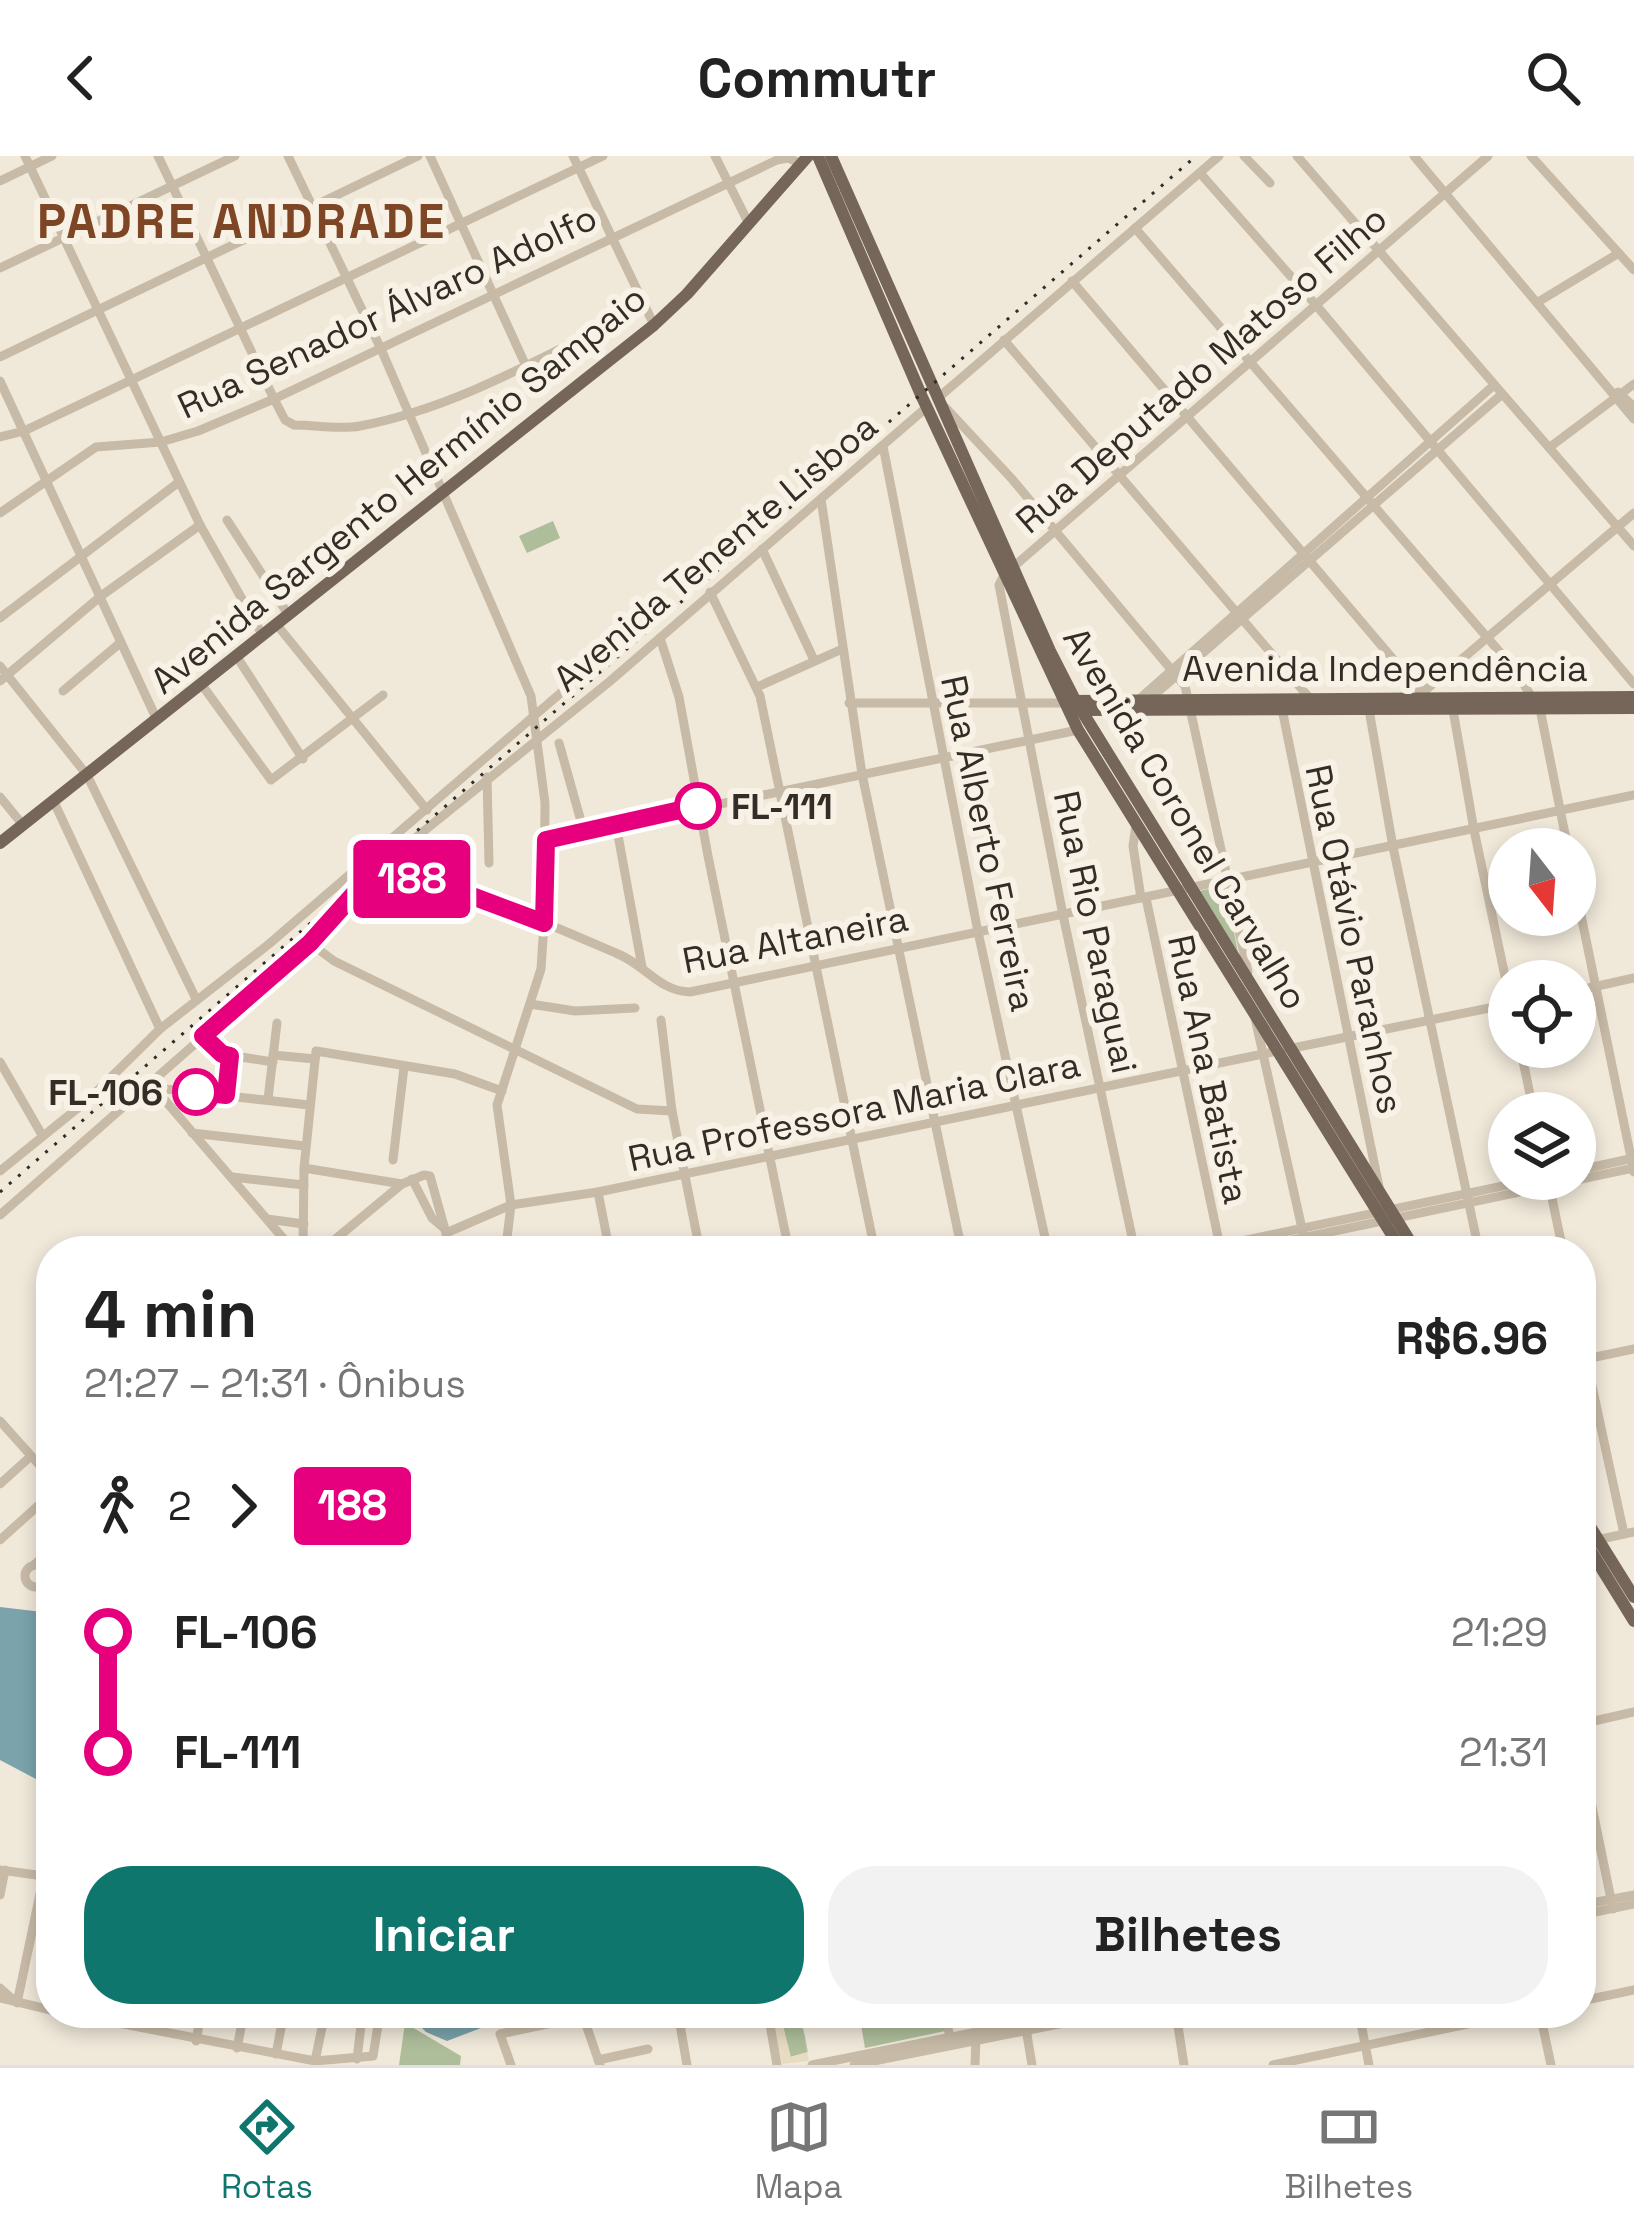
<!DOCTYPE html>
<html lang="pt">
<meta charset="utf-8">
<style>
body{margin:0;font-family:"Space Grotesk",sans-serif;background:#f2f2f2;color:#222;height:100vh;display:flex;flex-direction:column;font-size:45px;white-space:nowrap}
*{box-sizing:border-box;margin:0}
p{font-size:39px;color:#767676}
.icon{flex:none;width:66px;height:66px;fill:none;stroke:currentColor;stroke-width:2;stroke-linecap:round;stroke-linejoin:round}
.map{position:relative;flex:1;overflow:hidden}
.drawer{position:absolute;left:36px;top:1080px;width:1560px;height:792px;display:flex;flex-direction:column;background:#fff;border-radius:48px;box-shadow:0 6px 18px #0003}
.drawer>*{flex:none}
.badge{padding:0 24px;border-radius:9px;font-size:42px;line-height:78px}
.needle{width:78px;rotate:163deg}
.buttons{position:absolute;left:1488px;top:672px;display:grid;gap:24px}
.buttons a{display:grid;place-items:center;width:108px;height:108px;border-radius:50%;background:#fff;box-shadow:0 6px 18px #0003;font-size:60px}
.map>.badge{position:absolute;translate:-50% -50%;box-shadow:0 0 0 6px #fff}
.legs{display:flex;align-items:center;gap:18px;height:132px;padding:0 48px;font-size:39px}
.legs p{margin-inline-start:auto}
.head{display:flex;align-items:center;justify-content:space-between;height:204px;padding:0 48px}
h1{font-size:66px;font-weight:700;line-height:90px}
.action{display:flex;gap:24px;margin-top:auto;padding:24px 48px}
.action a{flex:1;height:138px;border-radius:48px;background:#0f766e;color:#fff;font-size:48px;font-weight:700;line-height:138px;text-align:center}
.action a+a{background:#f2f2f2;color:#222}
ul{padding:0 48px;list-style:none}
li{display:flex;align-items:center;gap:42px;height:120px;font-size:45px}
li i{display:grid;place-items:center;width:18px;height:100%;margin:0 15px;background:currentColor}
li i::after{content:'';width:30px;height:30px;margin:-15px;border:9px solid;border-radius:50%;background:#fff}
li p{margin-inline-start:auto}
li:first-child i{background:linear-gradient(#0000 50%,currentColor 0)}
li:last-child i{background:linear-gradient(currentColor 50%,#0000 0)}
header{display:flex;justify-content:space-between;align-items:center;height:156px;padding:0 48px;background:#fff;font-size:54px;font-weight:700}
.dock{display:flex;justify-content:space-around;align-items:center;height:168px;border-top:3px solid #e0e0e0;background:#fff;font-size:33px;color:#767676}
.dock a{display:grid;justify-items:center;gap:6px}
.dock .selected{color:#0f766e}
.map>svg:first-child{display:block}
</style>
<header><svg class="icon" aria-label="back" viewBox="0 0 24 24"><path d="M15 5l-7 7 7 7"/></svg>Commutr<svg class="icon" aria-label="search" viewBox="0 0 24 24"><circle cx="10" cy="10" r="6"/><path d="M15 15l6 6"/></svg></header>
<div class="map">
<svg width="1634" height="1909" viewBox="0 0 1634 1909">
<rect width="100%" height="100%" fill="#f0e9da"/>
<!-- green -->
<g fill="#aebe9b">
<path d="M553,365L560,382L527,397L519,380Z"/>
<path d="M1222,730L1225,732L1238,796L1199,735Z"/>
<path d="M859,1857H941L945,1875L865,1892Z"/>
<path d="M802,1866L808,1896L790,1901L783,1870Z"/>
<path d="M405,1867L461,1900L460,1909H399Z"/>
</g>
<!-- plaza -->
<path fill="#e7dcc2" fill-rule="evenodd" d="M784,1857H795L780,1861L781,1867L798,1863L797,1857H800L809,1905L782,1908L773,1863ZM801,1866L808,1896L791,1901L783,1870Z"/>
<!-- water -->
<g fill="#7ba3ab">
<path d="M0,1451L51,1457V1631L0,1604Z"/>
<path d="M407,1857H475L481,1872L447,1885L426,1876Z"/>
</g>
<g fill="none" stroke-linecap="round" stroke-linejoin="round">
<!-- minor -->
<g stroke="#c7baa7" stroke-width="9">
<path d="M25,0L200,369L263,480"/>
<path d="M158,0L274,243L285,264L294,269C316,269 339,274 360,270C461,251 552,195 644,151"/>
<path d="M288,0L381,193L531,540L545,647L544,767L541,813L497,949L511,1049L507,1082L513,1095"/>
<path d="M430,0L526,210"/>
<path d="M573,0L654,169"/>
<path d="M715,0L749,68"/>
<path d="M1244,0L1270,27"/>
<path d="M1297,0L1634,390"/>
<path d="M1414,0L1634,263"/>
<path d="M1531,0L1634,114"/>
<path d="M1200,17L1316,149L1634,528"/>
<path d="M0,25L52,0"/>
<path d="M1135,72L1510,508L1540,553L1568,693"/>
<path d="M0,112L235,0"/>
<path d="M1072,125L1426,542"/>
<path d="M1538,146L1619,97"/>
<path d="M1004,184L1312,545"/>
<path d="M0,201L418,0"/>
<path d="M0,225L157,564"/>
<path d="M1618,236L1634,251"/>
<path d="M938,242L1219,0"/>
<path d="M945,251L1012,323L1185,530L1248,816"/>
<path d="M0,281L24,275L603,0"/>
<path d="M883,290L978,776L1048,1095"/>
<path d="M1550,291L1634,228"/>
<path d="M821,343L862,618L962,1095"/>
<path d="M0,357L96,291L161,286L198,275L274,243L777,4L788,2L800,7"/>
<path d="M227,364L289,460"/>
<path d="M762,393L814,504"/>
<path d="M710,436L760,540L875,1095"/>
<path d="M0,462L179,326"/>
<path d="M277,469L427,654"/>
<path d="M660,482L679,541L708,700L789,1095"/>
<path d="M237,501L303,603"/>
<path d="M0,510L87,619L196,843"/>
<path d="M0,525L101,440L200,369"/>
<path d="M202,529L271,624L383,539"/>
<path d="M757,531L840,494"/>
<path d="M63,535L120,487"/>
<path d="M1422,537L1634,357"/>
<path d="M1138,544L1493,230"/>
<path d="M1146,546L1501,239"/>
<path d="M849,547H1064"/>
<path d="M1281,548L1379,1031"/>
<path d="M1368,548L1393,691L1479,1095"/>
<path d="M1453,554L1474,674L1509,839"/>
<path d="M559,587L584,676"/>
<path d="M487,621L489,707"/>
<path d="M0,641L23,669"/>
<path d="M54,646L160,873"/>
<path d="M616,668L642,811"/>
<path d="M1136,669L1133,690L1141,742"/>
<path d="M546,684L1078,574"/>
<path d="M372,718C459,727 539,764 618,798C645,809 659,835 690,836L1634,639"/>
<path d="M1575,730L1634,1016"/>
<path d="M1146,742L1221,1095"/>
<path d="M310,787L334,805L637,953L672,955"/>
<path d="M1575,835L1634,822"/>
<path d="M530,848L575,855L635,852"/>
<path d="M1255,862L1307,1095"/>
<path d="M661,864L672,955L700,1095"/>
<path d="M203,880L222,898L273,906"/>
<path d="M1520,891L1534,957"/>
<path d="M1288,893L1509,848"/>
<path d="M273,899L315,903"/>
<path d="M0,906L42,979"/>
<path d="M151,928L294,1095"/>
<path d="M156,932L309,949"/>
<path d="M226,939L231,900"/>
<path d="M268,943L277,867"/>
<path d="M192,977L305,990"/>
<path d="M393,1004L404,911"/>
<path d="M304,1012L402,1028"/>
<path d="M0,1015L89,943L160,873L269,788L642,467"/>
<path d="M1575,1015L1634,1002"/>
<path d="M232,1021L304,1029"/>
<path d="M412,1023L432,1062L444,1072"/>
<path d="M1548,1023L1563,1095"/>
<path d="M598,1036L608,1087"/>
<path d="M0,1059L310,787L363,724L609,526L927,251"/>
<path d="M267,1063L304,1068"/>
<path d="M446,1077L511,1049L598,1036L1277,895"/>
<path d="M303,1095L304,1012L316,895L455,918L502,935"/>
<path d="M321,1095L402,1028L424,1019L430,1020L451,1095"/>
<path d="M1135,1095L1063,759L999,429L1004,419L1488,0"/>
<path d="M1194,1095L1536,1023"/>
<path d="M1240,1095L1634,1012"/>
<path d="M1581,1179L1624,1378"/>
<path d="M1581,1204L1634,1193"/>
<path d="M0,1265L51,1322"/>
<path d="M0,1328L31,1300"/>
<path d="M0,1384L51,1338"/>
<path d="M1592,1385L1634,1376"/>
<path d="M34,1409L51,1393"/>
<circle cx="36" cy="1420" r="11"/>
<path d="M1581,1568L1634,1556"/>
<path d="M1581,1597L1613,1753"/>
<path d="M0,1714L51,1721"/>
<path d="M0,1739L5,1714"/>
<path d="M1581,1749L1634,1739"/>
<path d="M1581,1759L1634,1748"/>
<path d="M0,1832L17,1847L44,1719"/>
<path d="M0,1842L51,1854"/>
<path d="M1581,1845L1634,1834"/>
<path d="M66,1857L315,1905L373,1900L380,1857"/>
<path d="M582,1857L600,1909"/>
<path d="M678,1857L687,1909"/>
<path d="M768,1857L777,1909"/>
<path d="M945,1857L951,1887"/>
<path d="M1176,1857L1184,1909"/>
<path d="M1359,1857L1369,1909"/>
<path d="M1540,1857L1551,1909"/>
<path d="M679,1869L732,1857"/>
<path d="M1026,1873L1032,1909"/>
<path d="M196,1885L201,1857"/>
<path d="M237,1892L244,1857"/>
<path d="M276,1898L284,1857"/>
<path d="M357,1903L362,1861"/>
<path d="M598,1904L648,1893"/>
<path d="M315,1905L325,1857"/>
<path d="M511,1909L500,1878L600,1857"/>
<path d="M812,1909L1071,1857"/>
<path d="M854,1909L1114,1857"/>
<path d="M975,1909L976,1881"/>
<path d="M1273,1909L1520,1857"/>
</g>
<!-- major -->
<g stroke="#756659" stroke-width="12">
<path d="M818,0L922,241L1078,574L1402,1095"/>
<path d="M831,0L1050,495L1075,544L1416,1095"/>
<path d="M1071,545L1634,541"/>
<path d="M1081,554L1634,552"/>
<path d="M0,687L654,169L687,138L808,0"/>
<path d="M1581,1356L1634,1441"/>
<path d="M1581,1379L1634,1465"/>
</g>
<!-- rail -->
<path stroke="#342d27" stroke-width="3" stroke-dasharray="3 9" stroke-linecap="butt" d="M0,1036L1196,0"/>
</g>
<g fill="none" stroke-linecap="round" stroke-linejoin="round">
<!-- line-1 casing -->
<g stroke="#fff" stroke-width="27">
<path id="line-1" d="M196,936L226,939L230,900L222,898L203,880L310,787L372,718L456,734L544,767L546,684L698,650"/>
</g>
<!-- line-1 -->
<use href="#line-1" stroke="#e6007e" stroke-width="18"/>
</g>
<!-- markers -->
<g fill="#fff" stroke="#e6007e" stroke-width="6">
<circle cx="698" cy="650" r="21"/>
<circle cx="196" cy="936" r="21"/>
</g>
<g text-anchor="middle" stroke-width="12" stroke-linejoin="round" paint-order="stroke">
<!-- street labels -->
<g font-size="36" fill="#342d27" stroke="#f8f2e6">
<text transform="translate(387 155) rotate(-25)" y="13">Rua Senador Álvaro Adolfo</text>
<text transform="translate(1201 213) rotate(-41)" y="13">Rua Deputado Matoso Filho</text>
<text transform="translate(398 333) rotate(-39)" y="13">Avenida Sargento Hermínio Sampaio</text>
<text transform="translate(715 396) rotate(-40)" y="13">Avenida Tenente Lisboa</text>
<text x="1385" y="525">Avenida Independência</text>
<text transform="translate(1186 662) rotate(59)" y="13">Avenida Coronel Carvalho</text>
<text transform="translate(989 687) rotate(78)" y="13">Rua Alberto Ferreira</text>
<text transform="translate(1096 776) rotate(78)" y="13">Rua Rio Paraguai</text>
<text transform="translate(795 783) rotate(-11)" y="13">Rua Altaneira</text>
<text transform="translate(1355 783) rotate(78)" y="13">Rua Otávio Paranhos</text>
<text transform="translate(1209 913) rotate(78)" y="13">Rua Ana Batista</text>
<text transform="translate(854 955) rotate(-12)" y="13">Rua Professora Maria Clara</text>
</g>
<!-- stop labels -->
<g font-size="36" font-weight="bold" fill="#342d27" stroke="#f8f2e6" text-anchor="start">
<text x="731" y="663">FL-111</text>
<text x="163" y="949" text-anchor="end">FL-106</text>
</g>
<!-- district labels -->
<g font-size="48" font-weight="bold" letter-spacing="3" fill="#7e4625" stroke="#f8f2e6">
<text x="242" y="82">PADRE ANDRADE</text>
</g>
</g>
</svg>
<div class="buttons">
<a><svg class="needle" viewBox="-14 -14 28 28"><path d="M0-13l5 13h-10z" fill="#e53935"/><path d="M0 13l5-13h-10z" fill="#767676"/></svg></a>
<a><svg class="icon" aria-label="locate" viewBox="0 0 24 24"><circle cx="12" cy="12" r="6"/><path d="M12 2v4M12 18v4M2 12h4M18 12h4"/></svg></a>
<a><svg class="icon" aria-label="layers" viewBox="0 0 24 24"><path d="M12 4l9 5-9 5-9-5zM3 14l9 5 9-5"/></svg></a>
</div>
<b class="badge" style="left:412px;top:723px;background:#e6007e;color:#fff">188</b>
<section class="drawer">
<div class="head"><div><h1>4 min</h1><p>21:27 – 21:31 · Ônibus</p></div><b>R$6.96</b></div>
<div class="legs"><svg class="icon" aria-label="walk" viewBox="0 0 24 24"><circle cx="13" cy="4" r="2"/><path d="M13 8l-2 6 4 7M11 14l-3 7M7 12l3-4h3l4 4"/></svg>2<svg class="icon" aria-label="forward" viewBox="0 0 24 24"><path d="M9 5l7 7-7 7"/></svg><b class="badge" style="background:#e6007e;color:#fff">188</b></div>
<ul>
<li><i style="color:#e6007e"></i><b>FL-106</b><p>21:29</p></li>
<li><i style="color:#e6007e"></i><b>FL-111</b><p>21:31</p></li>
</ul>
<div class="action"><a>Iniciar</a><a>Bilhetes</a></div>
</section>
</div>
<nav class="dock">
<a class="selected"><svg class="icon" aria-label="directions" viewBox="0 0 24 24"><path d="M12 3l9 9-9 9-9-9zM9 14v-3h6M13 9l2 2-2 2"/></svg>Rotas</a>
<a><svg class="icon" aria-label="map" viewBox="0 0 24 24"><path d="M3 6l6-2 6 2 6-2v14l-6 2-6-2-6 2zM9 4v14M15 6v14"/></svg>Mapa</a>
<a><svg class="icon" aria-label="tickets" viewBox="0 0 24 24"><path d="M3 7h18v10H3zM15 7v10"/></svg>Bilhetes</a>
</nav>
